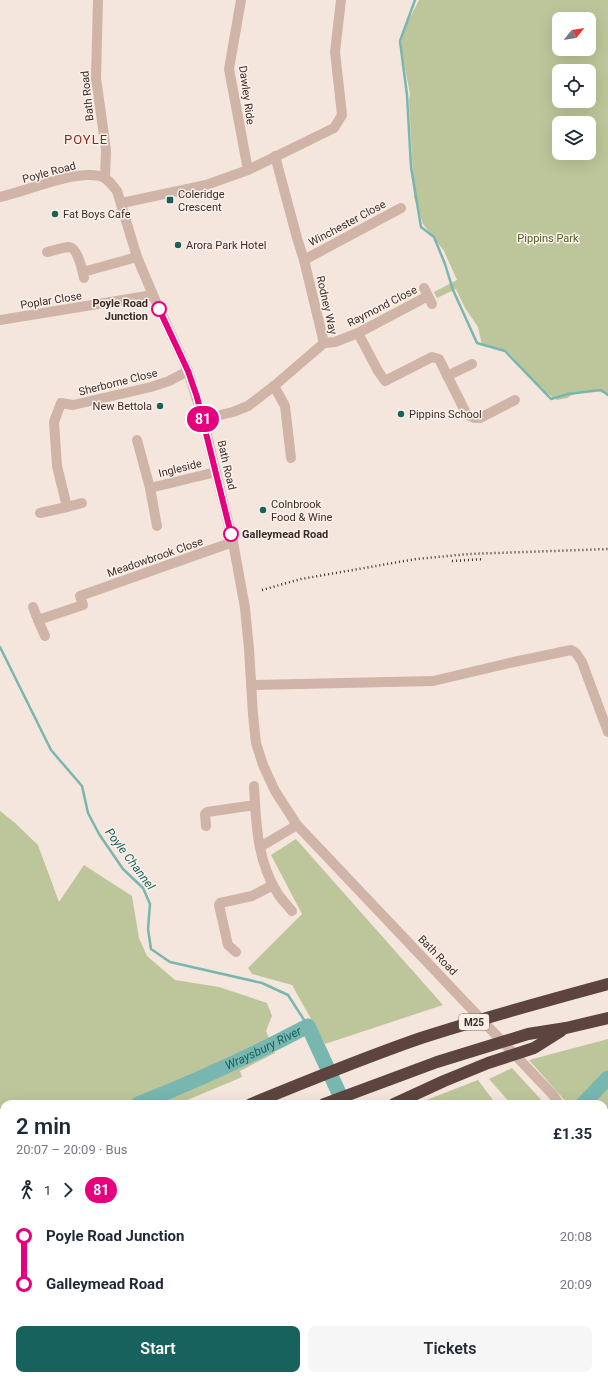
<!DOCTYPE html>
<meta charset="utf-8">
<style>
body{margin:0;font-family:Roboto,sans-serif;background:#f6f6f7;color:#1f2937;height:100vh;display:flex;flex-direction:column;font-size:15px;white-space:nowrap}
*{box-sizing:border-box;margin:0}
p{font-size:13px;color:#747a83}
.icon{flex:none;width:22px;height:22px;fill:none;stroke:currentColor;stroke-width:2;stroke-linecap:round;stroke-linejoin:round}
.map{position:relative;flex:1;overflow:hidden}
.side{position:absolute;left:0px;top:1100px;width:608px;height:280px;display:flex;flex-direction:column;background:#fff;border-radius:12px 12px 0 0;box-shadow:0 4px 16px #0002}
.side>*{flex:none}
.badge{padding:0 8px;border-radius:13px;font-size:14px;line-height:26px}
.needle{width:26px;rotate:60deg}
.controls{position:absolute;left:552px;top:12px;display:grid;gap:8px}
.controls a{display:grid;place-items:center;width:44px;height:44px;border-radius:8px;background:#fff;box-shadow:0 4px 16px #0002;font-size:20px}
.map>.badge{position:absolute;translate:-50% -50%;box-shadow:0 0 0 2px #fff}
.legs{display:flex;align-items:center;gap:6px;height:44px;padding:0 16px;font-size:13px}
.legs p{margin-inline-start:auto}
.overview{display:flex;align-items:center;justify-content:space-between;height:68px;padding:0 16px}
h1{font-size:22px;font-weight:600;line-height:30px}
.action{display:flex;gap:8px;margin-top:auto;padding:8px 16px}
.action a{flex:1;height:46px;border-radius:8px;background:#18625d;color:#fff;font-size:16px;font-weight:600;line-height:46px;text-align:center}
.action a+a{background:#f6f6f7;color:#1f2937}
ul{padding:0 16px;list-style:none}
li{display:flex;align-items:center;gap:14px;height:48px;font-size:15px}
li i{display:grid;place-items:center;width:6px;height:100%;margin:0 5px;background:currentColor}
li i::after{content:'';width:10px;height:10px;margin:-5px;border:3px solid;border-radius:50%;background:#fff}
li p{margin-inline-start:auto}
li:first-child i{background:linear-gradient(#0000 50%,currentColor 0)}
li:last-child i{background:linear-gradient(currentColor 50%,#0000 0)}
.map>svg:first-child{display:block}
</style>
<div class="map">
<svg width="608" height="1380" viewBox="0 0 608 1380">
<rect width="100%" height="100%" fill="#f5e6dd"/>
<!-- green -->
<g fill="#bdc69a" fill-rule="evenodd">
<path d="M419,0H608V395L598,391H590L575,393L567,398L557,400L546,393L533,381L511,355L506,351L482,345L478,327L465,308L456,289L437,298L434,292L457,280L444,251L423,224L414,197L409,101L410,94L402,53L401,35ZM559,19H589V49H559ZM559,71H589V101H559ZM559,123H589V153H559Z"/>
<path d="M0,811L14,822L38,845L59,902L84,865L132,896L139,938L147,956L175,980L219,987L267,1003L272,1016L266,1031L275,1053L240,1071L242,1077L178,1104H4V1179L0,1180Z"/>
<path d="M296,839L443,1005L325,1044L292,985L252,974L248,968L302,914L271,855Z"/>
<path d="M608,1039V1161L604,1154V1104H568L529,1060Z"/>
<path d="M512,1068L545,1104H511L489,1079Z"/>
<path d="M478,1080L496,1104H416Z"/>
<path d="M604,1222L608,1226V1380H435L434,1376H604Z"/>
<path d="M4,1288V1306L0,1310V1290Z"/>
<path d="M4,1336V1376H419L394,1380H0V1342Z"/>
</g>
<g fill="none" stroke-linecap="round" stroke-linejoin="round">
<!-- stream -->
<g stroke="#78b6b0" stroke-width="2.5">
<path d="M415,0L400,41L407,95L411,167L421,227L434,237L445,264L453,290L477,343L505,351L551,399L568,394L601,390L608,395"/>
<path d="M0,647L51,750L82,786L88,813L99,834L123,869L143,888L150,904L148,929L151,949L170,962L262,983L288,995L308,1026"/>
</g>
<!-- river -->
<g stroke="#78b6b0" stroke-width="15">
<path id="s1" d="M138,1104C196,1081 253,1055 308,1026L344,1104"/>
<path d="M583,1104L608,1078"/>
<path d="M0,1156L4,1154"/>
</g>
<!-- minor -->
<g stroke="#cfb4a7" stroke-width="10">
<path d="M98,0L96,78L106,150L105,178"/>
<path d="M241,0L229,69L248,170"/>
<path d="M122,203L206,185L248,170L334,128L342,115L335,52L341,0"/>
<path d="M47,252C53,251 63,247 69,247C78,248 82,270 84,278"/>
<path d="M304,260L401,208"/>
<path d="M83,272L137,257"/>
<path d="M424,288L432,304"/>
<path d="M0,320L153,295"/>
<path d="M358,333L378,371L385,381L432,357L439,359L467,415L474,418H480L515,400"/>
<path d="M324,343L335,342L358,333L428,296"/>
<path d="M447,376L472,364"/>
<path d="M274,386L285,406L291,458"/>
<path d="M203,419L233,412L248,406L274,386L324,343L304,260L297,238L275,156"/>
<path d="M137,440L150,488"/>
<path d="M67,507L82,503"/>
<path d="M40,513L67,507L57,466L54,422L61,403L73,405L151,387L169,381L188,371"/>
<path d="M157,526L150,488L216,472"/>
<path d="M33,607L38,620L83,605L80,596L233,542"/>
<path d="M38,620L45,636"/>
<path d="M251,685L433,681L509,663L571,650L576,653L582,662L608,732"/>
<path d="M254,786C256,824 257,861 278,894C282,900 287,905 292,911"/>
<path d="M206,826L205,814L207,812L255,805"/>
<path d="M260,847L297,825"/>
<path d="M236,952L228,945L219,905L220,903L252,896L273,885"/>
</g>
<!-- tertiary -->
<g stroke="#cfb4a7" stroke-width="10">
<path d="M0,197C27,191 74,170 99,176C107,177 112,185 117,191L137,257L153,295L188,371L203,419L233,542L245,608L249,649L253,715L256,743L263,765L275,791L297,825L553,1095L559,1104"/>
<path d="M604,1171L608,1179"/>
</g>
<!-- motorway -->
<g stroke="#5d443e" stroke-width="12">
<path d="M251,1104C307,1081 363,1058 421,1038C483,1018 545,1001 608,984"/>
<path d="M324,1104L437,1062L528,1034L566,1028L608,1018"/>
<path d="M394,1104L444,1081L488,1063L534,1048L561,1031"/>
<path d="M0,1199H4"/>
<path d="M0,1212L4,1210"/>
<path d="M0,1237L4,1235"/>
<path d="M0,1278L4,1277"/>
<path d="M0,1319L4,1315"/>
</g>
<!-- rail -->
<g stroke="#3b2c28" stroke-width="2.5" stroke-dasharray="1 3" stroke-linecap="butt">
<path d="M452,561L484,559"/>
<path d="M262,590L301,579L416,559L469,554L608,549"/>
</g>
</g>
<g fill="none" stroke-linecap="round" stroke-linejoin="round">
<!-- line-1 casing -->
<g stroke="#fff" stroke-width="9">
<path id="line-1" d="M159,309L188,371L197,397L231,534"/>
</g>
<!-- line-1 -->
<use href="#line-1" stroke="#e6007e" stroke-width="6"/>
</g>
<!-- markers -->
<g fill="#18625d" stroke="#fcf1ea" stroke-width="1.5">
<rect x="166" y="196" width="8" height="8" rx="2"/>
<circle cx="55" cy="214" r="4"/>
<circle cx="178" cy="245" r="4"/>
<circle cx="160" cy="406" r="4"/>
<circle cx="401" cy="414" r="4"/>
<circle cx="263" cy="510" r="4"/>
</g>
<g fill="#fff" stroke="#e6007e" stroke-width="2">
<circle cx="159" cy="309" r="7"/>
<circle cx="231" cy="534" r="7"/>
</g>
<g text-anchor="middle" stroke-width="3" stroke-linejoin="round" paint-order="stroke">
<!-- shield labels -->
<rect fill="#fcf1ea" stroke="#756762" stroke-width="1" x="459" y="1014" width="30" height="16" rx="3"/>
<g font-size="10" font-weight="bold" fill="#3b2c28">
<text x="474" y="1026">M25</text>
</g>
<!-- street labels -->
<g font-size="11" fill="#3b2c28" stroke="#fcf1ea">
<text transform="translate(247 95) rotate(82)" y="4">Dawley Ride</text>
<text transform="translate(87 96) rotate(-96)" y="4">Bath Road</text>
<text transform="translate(49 172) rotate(-15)" y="4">Poyle Road</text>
<text transform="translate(347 223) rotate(-28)" y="4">Winchester Close</text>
<text transform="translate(51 300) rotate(-9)" y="4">Poplar Close</text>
<text transform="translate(327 305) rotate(77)" y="4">Rodney Way</text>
<text transform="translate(382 306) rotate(-27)" y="4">Raymond Close</text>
<text transform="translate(118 382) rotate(-14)" y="4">Sherborne Close</text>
<text transform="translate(227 465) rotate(77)" y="4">Bath Road</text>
<text transform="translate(180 468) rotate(-14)" y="4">Ingleside</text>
<text transform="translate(155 557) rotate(-19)" y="4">Meadowbrook Close</text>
<text transform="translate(438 955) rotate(46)" y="4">Bath Road</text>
</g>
<!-- poi labels -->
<g font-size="11" fill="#3b2c28" stroke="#fcf1ea" text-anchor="start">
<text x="178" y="198">Coleridge<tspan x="178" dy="13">Crescent</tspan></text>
<text x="63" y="218">Fat Boys Cafe</text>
<text x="186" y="249">Arora Park Hotel</text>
<text x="152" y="410" text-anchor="end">New Bettola</text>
<text x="409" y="418">Pippins School</text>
<text x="271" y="508">Colnbrook<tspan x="271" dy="13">Food &amp; Wine</tspan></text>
</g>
<!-- park labels -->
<g font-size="11" fill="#505c29" stroke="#fcf1ea">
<text x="548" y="242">Pippins Park</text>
</g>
<!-- stop labels -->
<g font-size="11" font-weight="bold" fill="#3b2c28" stroke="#fcf1ea" text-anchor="end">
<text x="148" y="307">Poyle Road<tspan x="148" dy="13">Junction</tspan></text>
<text x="242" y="538" text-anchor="start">Galleymead Road</text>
</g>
<!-- water labels -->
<g font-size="12" font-style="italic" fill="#18625d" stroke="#fcf1ea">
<text transform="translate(130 859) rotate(53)" y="4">Poyle Channel</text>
<text dy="4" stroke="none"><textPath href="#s1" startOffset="137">Wraysbury River</textPath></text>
</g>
<!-- quarter labels -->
<g font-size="13" letter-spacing="1" fill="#942517" stroke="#fcf1ea">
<text x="86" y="144">POYLE</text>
</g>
</g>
</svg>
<div class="controls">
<a><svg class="needle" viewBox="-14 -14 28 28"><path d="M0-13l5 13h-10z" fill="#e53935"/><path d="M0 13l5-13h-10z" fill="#747a83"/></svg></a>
<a><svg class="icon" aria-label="locate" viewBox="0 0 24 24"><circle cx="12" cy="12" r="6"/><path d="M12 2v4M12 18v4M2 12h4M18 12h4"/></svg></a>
<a><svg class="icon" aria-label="layers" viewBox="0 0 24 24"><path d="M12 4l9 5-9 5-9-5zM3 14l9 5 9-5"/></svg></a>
</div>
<b class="badge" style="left:203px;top:419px;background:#e6007e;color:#fff">81</b>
<section class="side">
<div class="overview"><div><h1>2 min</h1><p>20:07 – 20:09 · Bus</p></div><b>£1.35</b></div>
<div class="legs"><svg class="icon" aria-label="walk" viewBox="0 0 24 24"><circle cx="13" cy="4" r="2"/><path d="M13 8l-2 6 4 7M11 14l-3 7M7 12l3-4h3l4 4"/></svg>1<svg class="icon" aria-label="forward" viewBox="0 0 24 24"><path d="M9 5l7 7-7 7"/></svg><b class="badge" style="background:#e6007e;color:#fff">81</b></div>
<ul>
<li><i style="color:#e6007e"></i><b>Poyle Road Junction</b><p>20:08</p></li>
<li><i style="color:#e6007e"></i><b>Galleymead Road</b><p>20:09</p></li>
</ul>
<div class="action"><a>Start</a><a>Tickets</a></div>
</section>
</div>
